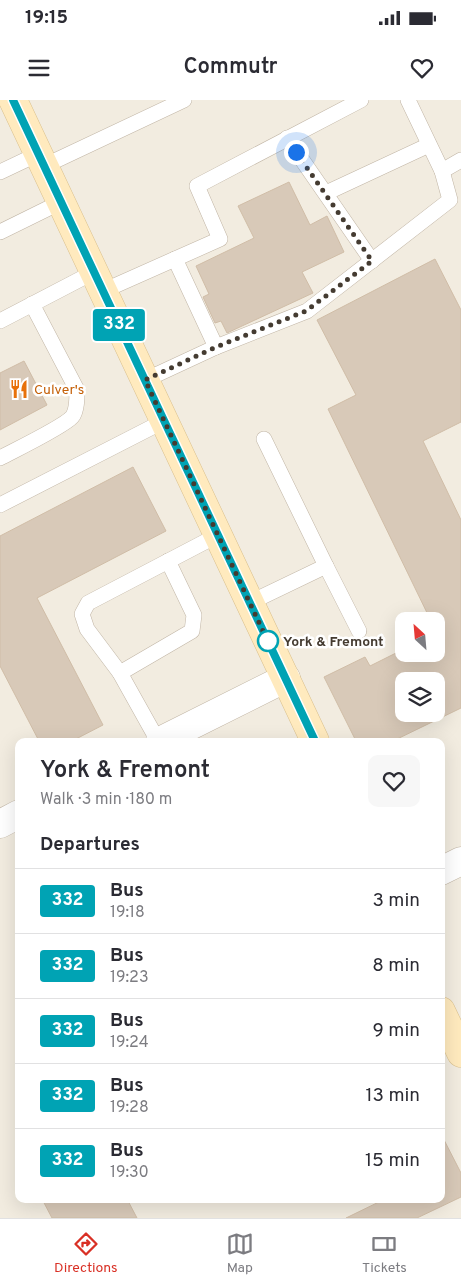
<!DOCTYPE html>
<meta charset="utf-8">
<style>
body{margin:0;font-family:Overpass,sans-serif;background:#f7f7f7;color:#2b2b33;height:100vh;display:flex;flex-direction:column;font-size:19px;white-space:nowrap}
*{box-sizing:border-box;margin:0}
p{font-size:16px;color:#7c7c81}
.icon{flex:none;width:28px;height:28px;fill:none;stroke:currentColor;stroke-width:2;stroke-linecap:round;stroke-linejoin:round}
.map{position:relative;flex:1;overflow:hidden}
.drawer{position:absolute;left:15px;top:638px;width:430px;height:465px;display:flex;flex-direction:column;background:#fff;border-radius:10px;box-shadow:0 5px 20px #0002}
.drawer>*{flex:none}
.badge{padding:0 10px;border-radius:4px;font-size:18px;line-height:32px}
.needle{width:32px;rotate:334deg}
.buttons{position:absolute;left:395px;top:512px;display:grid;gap:10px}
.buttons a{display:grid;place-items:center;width:50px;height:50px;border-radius:10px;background:#fff;box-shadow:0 5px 20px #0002;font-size:25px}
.you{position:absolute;width:25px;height:25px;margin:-12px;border:4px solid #fff;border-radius:50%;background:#1a73e8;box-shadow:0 0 0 8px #1a73e833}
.map>.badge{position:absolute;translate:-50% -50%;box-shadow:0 0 0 2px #fff}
h2{padding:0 25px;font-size:19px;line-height:45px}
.round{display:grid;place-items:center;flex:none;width:52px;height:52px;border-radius:10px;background:#f7f7f7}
.head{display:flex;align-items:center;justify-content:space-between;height:85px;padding:0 25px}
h1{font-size:24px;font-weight:600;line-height:38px}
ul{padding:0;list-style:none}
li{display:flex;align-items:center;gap:15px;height:65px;padding:0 25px;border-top:1px solid #e1e1e2}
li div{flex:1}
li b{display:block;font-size:19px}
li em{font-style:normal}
li .badge{min-width:55px;font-weight:700;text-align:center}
.status{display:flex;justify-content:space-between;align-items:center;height:35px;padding:0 25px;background:#fff;direction:ltr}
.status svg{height:14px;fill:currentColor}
header{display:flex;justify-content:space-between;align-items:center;height:65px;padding:0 25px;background:#fff;font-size:22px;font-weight:600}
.dock{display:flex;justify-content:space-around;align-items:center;height:70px;border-top:1px solid #e1e1e2;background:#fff;font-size:14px;color:#7c7c81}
.dock a{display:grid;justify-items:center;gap:2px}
.dock .selected{color:#d93025}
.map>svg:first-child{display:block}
</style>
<div class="status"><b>19:15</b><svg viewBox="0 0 49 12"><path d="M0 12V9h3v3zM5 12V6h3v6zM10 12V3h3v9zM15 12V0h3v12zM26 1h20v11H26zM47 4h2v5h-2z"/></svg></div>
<header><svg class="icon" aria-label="menu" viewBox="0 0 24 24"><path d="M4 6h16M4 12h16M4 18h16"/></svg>Commutr<svg class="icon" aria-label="heart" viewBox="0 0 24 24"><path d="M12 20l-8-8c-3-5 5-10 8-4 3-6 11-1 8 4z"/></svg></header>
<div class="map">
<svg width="461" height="1118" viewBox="0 0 461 1118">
<rect width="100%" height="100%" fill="#f2ece0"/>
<!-- building -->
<g fill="#d8c9b8" stroke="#d0bda7" fill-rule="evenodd">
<path d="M289,82L310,125L327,116L344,152L302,172L313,193L227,233L221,221L215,223L203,197L209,194L196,166L254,138L238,106Z"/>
<path d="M435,159L461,210V322L423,341L461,420V608L393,641H356L324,577L365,557L370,566L404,549V554H436V521H431L328,309L356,295L317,220ZM404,581H436V614H404Z"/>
<path d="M24,261L47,305L0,330V273Z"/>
<path d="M133,367L166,431L37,498L103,625L72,641H39L0,566V436Z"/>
<path d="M441,1034L461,1073V1097L417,1118H346L385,1099H441Z"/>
<path d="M42,1099H127L137,1118H52Z"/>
</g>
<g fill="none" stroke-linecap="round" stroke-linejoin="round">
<!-- lane casing -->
<g stroke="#c1b5a5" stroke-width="16">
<g id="lane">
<path d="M287,38L372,161"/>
<path d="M44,66L184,0"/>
<path d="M442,71L461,60"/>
<path d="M0,72L38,54"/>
<path d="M326,93L429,45"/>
<path d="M0,132L61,102"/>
<path d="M103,191L220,139L197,86L361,0"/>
<path d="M0,221L94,172"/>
<path d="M216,247L307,211L450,100L442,71L408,0"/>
<path d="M145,280L216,247L175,159"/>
<path d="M0,358C15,350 63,327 72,317C77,311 77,298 77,290L32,204"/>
<path d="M0,405L164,321"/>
<path d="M326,466L359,531"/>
<path d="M249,503L326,466L264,339"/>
<path d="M120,573L192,531L194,515L168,461"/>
<path d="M158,641L120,573L87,529L82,514L88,503L218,435"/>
</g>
</g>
<!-- street casing -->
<g stroke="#c1b5a5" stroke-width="29">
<g id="street">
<path d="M160,641L286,578"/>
<path d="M0,724L19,714"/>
<path d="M441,771L461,761"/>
</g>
</g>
<!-- secondary casing -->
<g stroke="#dac08d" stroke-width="29">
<g id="secondary">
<path d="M13,0L315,641"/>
<path d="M441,911L461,953"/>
</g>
</g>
<!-- lane -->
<use href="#lane" stroke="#fff" stroke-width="15"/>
<!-- street -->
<use href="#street" stroke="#fff" stroke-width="28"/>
<!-- secondary -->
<use href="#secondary" stroke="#ffeabe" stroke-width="28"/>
</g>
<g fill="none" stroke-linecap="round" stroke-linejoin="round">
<!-- line casing -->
<g stroke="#fff" stroke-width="11">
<path id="line" d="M13,0L315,641"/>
</g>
<!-- line -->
<use href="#line" stroke="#00a3b4" stroke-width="8"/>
<!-- walk -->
<path stroke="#443b31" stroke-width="5" stroke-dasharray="0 9" d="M268,541L271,548L145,280L216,247L306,211L372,161L296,52"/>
</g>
<!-- icons -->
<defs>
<g id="restaurant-bare" transform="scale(1.5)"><path d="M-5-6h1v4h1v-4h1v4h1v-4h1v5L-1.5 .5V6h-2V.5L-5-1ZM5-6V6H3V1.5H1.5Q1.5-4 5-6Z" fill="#e8710a" stroke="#fff" stroke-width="2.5" paint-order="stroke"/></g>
</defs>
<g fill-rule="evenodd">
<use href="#restaurant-bare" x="19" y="289"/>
</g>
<!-- markers -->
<circle fill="#fff" stroke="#00a3b4" stroke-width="2.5" cx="268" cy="541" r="10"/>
<g text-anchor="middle" stroke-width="5" stroke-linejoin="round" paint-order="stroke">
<!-- food labels -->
<g font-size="14" fill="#c56008" stroke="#fff" text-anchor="start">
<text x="34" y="294">Culver's</text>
</g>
<!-- stop labels -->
<g font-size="14" font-weight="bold" fill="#443b31" stroke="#fff" text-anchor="start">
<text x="283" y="546">York &amp; Fremont</text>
</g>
</g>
</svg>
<div class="buttons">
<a><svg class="needle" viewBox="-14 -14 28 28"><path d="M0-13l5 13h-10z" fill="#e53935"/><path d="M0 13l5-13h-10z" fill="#7c7c81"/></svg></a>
<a><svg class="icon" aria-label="layers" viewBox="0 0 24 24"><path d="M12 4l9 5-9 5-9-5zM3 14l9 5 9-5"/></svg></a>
</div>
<div class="you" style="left:296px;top:52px"></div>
<b class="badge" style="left:119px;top:225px;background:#00a3b4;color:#fff">332</b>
<section class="drawer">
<div class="head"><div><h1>York &amp; Fremont</h1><p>Walk · 3 min · 180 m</p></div><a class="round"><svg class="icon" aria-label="heart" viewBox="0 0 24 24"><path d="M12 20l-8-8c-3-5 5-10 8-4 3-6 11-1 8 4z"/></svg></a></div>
<h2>Departures</h2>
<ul>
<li><span class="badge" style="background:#00a3b4;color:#fff">332</span><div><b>Bus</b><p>19:18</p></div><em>3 min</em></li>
<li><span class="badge" style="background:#00a3b4;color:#fff">332</span><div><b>Bus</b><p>19:23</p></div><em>8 min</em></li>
<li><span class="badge" style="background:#00a3b4;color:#fff">332</span><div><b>Bus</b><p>19:24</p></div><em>9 min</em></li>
<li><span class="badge" style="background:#00a3b4;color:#fff">332</span><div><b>Bus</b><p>19:28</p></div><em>13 min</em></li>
<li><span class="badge" style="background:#00a3b4;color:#fff">332</span><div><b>Bus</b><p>19:30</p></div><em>15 min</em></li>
</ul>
</section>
</div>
<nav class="dock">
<a class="selected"><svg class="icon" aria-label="directions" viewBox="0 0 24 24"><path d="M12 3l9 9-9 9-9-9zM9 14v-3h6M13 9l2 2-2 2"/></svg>Directions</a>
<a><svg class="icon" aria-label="map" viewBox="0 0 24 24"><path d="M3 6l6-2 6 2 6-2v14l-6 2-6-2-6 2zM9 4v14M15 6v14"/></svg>Map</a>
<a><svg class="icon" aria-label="tickets" viewBox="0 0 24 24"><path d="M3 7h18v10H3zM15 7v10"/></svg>Tickets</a>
</nav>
